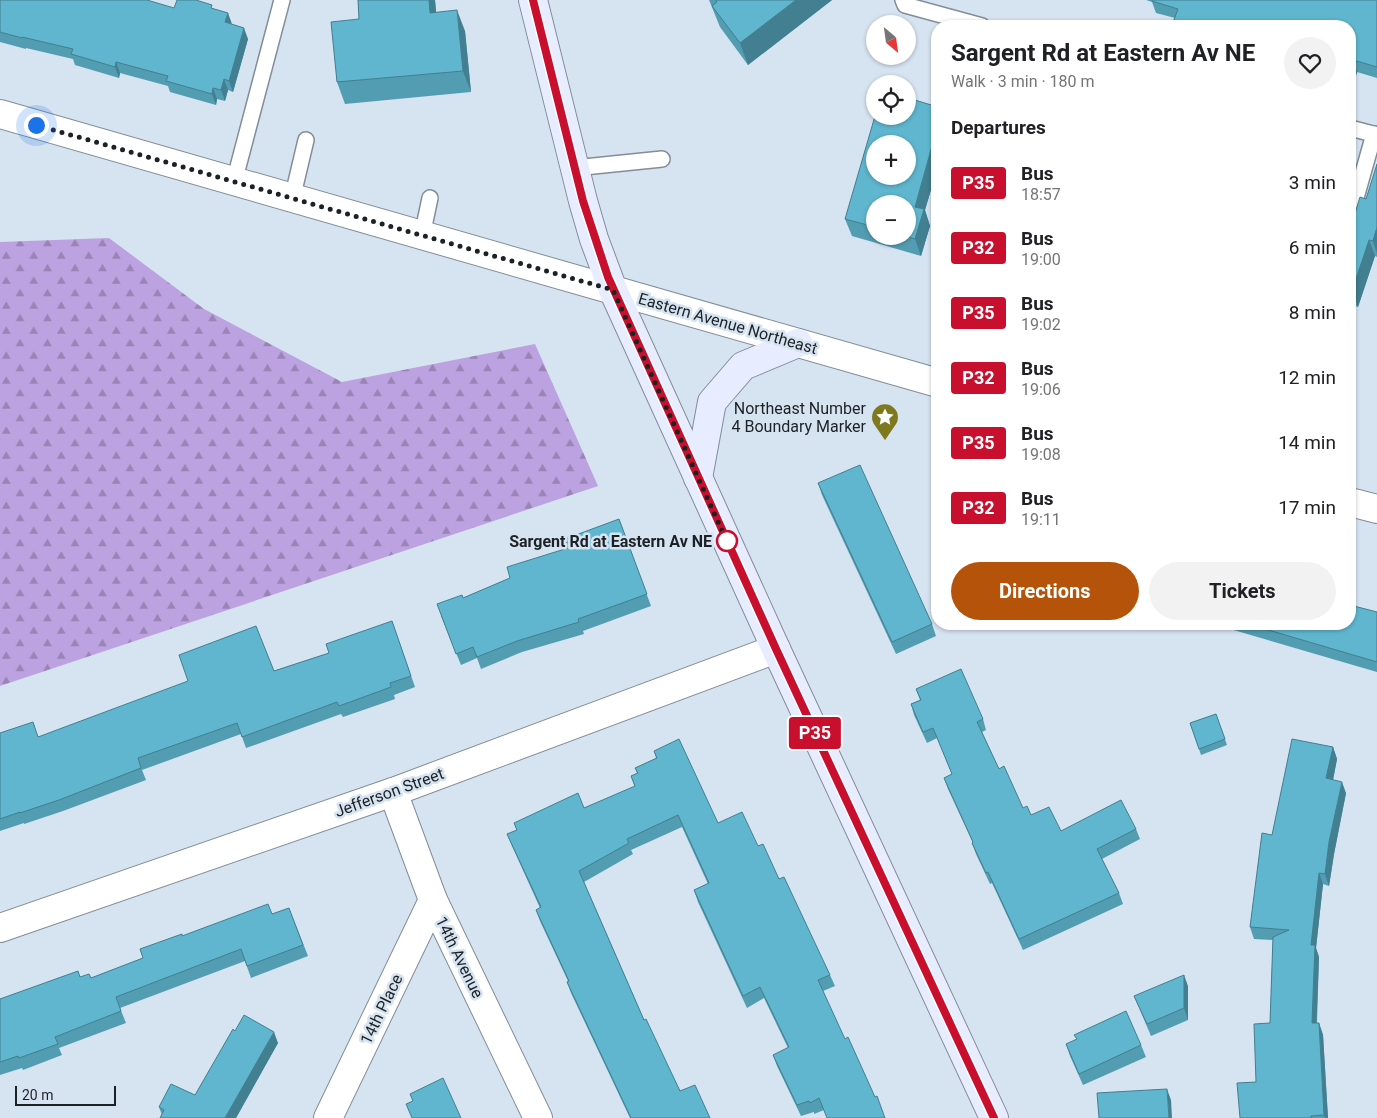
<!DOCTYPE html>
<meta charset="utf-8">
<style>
body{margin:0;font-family:Roboto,sans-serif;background:#f2f2f2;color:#202124;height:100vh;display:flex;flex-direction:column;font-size:19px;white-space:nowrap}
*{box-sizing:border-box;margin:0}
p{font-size:16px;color:#757577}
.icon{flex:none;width:28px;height:28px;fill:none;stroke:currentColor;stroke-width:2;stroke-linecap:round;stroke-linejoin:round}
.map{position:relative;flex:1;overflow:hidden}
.details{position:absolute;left:931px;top:20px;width:425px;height:610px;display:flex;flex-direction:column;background:#fff;border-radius:20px;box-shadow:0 1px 4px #0004}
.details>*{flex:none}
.badge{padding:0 10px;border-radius:4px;font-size:18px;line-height:32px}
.needle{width:32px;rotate:151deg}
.fabs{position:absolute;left:866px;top:15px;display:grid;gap:10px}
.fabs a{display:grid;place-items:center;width:50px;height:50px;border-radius:50%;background:#fff;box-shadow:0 1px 4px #0004;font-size:25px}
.scale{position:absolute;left:15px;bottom:12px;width:101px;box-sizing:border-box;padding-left:5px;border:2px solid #1c2125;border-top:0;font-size:14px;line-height:18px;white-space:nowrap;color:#1c2125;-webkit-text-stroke:4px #d6e3f0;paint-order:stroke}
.you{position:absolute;width:25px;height:25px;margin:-12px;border:4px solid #fff;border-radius:50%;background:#1a73e8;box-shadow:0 0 0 8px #1a73e833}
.map>.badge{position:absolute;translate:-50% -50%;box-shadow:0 0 0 2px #fff}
h2{padding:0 20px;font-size:19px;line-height:45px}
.round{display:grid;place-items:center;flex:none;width:52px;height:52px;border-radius:26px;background:#f2f2f2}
.overview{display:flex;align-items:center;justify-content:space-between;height:85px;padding:0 20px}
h1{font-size:24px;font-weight:700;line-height:38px}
.cta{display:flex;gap:10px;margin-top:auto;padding:10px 20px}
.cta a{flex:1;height:58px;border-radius:30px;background:#b45309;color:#fff;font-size:20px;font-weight:700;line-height:58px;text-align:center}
.cta a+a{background:#f2f2f2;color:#202124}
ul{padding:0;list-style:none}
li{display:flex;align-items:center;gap:15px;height:65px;padding:0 20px}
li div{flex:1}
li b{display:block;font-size:19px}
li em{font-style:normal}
li .badge{min-width:55px;font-weight:700;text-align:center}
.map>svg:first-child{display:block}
</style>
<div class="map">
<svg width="1377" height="1118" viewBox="0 0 1377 1118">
<defs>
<pattern id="forest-firs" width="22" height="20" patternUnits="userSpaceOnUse" patternTransform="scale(1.25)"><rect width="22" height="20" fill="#bca2e0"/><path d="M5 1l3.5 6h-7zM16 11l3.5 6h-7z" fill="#9884b5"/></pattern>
</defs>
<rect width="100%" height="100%" fill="#d6e3f0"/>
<!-- forest -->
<path fill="url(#forest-firs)" d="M109,238L204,309L342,382L535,344L598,486L0,686V242Z"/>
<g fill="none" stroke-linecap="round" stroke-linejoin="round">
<!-- service casing -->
<g stroke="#828d99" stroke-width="18">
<g id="service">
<path d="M903,0L905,5L982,26"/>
<path d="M1350,128L1377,135"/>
<path d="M574,168L662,159"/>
<path d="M234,182L282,0"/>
<path d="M292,199L306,140"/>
<path d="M1350,219L1374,134"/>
<path d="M422,236L430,198"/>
</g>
</g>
<!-- minor casing -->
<g stroke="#828d99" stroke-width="30">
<g id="minor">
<path d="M0,114L613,290"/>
<path d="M393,792L433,900L538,1118"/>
<path d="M0,928L393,792L776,649"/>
<path d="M328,1118L433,900"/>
</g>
</g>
<!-- tertiary casing -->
<g stroke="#828d99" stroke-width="30">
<g id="tertiary">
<path d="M613,290L938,383"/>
<path d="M1350,502L1377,509"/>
</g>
</g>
<!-- secondary casing -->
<g stroke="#828d99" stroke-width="30">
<g id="secondary">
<path d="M533,0L583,201L594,239L613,290L776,649L994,1118"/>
<path d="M698,478L712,402L743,366L798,343"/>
</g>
</g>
<!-- service -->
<use href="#service" stroke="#fff" stroke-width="15"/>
<!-- minor -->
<use href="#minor" stroke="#fff" stroke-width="28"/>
<!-- tertiary -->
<use href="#tertiary" stroke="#fff" stroke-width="28"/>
<!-- secondary -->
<use href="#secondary" stroke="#e8ecff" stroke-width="28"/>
</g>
<!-- wall -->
<g fill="#529db1" fill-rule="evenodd">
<path d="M0,0L174,8L214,9L248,39L233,92L228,90L225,101L217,99L216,105L170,92L168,86L120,73L119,78L75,65L73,59L26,48V49L0,42Z"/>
<path d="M358,0H435L436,12L465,31L471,92L345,104L337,82L359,19Z"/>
<path d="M709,0H832L748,65L720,27Z"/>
<path d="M1146,0H1377V78L1357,72L1355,79L1350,77V26H1173L1175,18L1156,13L1152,2Z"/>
<path d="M938,107V166L925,210L930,226L921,256L852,236L845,219ZM875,204L908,236H875Z"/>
<path d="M1377,164V257L1375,256L1358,307L1350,304V226H1351L1366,199Z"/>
<path d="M818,483L932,624L936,636L896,654L822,495Z"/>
<path d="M619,519L651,606L583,631L584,634L522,652L481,669L477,658L461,665L441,616L463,598L510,578L568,548Z"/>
<path d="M1377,612V672L1213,624H1350Z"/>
<path d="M392,621L415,687L394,695L395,699L343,717L341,714L246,748L241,734L142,770L146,780L63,811L24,824V823L0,831V733L38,737L274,671L329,653Z"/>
<path d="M916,689L983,719L986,730L982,732L999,769L1023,808L1031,815L1061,831L1136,829L1140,839L1102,859L1119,893L1123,904L1023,950L992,883L990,884L976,854L972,843H973L948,789L944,778L952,774L937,738L927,743L914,715L911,704L920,700Z"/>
<path d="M1216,714L1227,745L1201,755L1190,723Z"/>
<path d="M1333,747L1337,759L1333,780L1346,793L1334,854L1329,886L1323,884L1316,948L1319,957L1317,1023H1319L1323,1035L1328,1118H1240L1256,1082L1270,1023L1273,940L1254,939L1250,927L1272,835Z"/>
<path d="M654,751L718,823L758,846L779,879L830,975L835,986L823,991L824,1110L814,1114V1112L801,1116L777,1066L773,1055L788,1048L764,998L747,1008L698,902L694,890L708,884L682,827L631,850L633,854L584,882L644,1020L680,1091L710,1118H630L571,993L567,982L568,981L540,921L536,910L540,908L512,846L507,834L517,830L514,823L584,808L635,787L631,776L637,773L635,768L656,758Z"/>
<path d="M289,908L308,956L251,978L245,961L120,1008L126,1023L59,1048L62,1055L23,1070L22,1068L0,1075V999L80,977L91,978L143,958L182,936L272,914Z"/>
<path d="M1188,986V1020L1151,1036L1134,996Z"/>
<path d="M235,1031L278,1043L236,1118H160L162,1115L159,1107L195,1095Z"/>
<path d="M1066,1044L1141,1045L1146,1057L1083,1085L1070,1056Z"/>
</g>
<!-- shaded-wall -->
<g fill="#427f90">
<path d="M429,0H435L438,34L430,13Z"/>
<path d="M796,0H832L748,65L740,43Z"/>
<path d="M457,10L465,31L471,92L463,71Z"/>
<path d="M228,13L232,24L225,22Z"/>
<path d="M244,28L248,39L233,92L229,81Z"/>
<path d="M1353,60L1357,72L1355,79L1351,67Z"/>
<path d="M116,62L120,73L119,78L115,67Z"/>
<path d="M224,79L228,90L225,101L221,90Z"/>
<path d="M213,88L217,99L216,105L212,94Z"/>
<path d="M934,139L938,148V166L925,210L930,226L921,256L915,239V207Z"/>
<path d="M1377,227V253L1373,241Z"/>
<path d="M1369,240L1375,256L1358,307L1352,291Z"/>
<path d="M1333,747L1337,759L1331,790L1326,778Z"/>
<path d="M1342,782L1346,793L1334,854L1329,886L1325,874L1329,842Z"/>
<path d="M1319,873L1323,884L1316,948L1319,957L1316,1035L1312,1023L1311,945Z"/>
<path d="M1184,975L1188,986V1020L1184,1008Z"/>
<path d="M1319,1023L1323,1035L1328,1118H1325L1324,1115Z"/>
<path d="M274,1032L278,1043L236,1118H225Z"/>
<path d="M1167,1089L1171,1100L1172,1118H1169Z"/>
</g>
<!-- building -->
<g fill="#5fb6ce" stroke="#427f90" fill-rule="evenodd">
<path d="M0,0H147L174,8L177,0H196L212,5L211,8L228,13L225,22L244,28L229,81L224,79L221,90L213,88L212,94L166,81L168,76L116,62L115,67L71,54L73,49L22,37V38L0,32Z"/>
<path d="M358,0H429L430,13L457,10L463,71L337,82L331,22L359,19Z"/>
<path d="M716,0H796L740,43L712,6L717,2Z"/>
<path d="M1152,0H1377V67L1353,60L1351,67H1350V26H1176L1172,25L1178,9L1152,1Z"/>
<path d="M908,98L938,107V140L934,139L915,207L924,209L915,239L905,236H908V204H875V227L845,219L875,116H908ZM875,144H908V176H875Z"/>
<path d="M1377,164V227L1373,241L1369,240L1352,291L1350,290V226H1351L1360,197L1366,199Z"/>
<path d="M860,465L932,624L892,642L818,483Z"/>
<path d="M619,519L647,594L578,619L579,622L517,641L477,657L473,647L456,654L437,604L462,595L463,598L510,578L507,567L568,548L565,539Z"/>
<path d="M1350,605L1377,612V662L1248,624H1350Z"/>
<path d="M392,621L411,676L390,683L391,687L339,706L337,702L242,737L237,723L138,758L141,768L59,800L20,813V812L0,819V733L33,722L38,737L188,681L179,655L256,626L274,671L329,653L326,644Z"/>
<path d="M961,669L983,719L977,722L999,769L1004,766L1023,808L1027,806L1031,815L1049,807L1061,831L1121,800L1136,829L1097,849L1119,893L1019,939L988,872L986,873L972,843L973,842L944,778L952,774L933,728L923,732L911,704L921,700L916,689Z"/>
<path d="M1216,714L1225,739L1199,749L1190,723Z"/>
<path d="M679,739L718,823L742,812L758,846L763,844L779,879L784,877L830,975L818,980L845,1039L848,1037L875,1097L877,1096L885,1118H827L819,1098L810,1103L809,1101L797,1105L773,1055L789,1047L760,987L743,996L694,890L709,883L678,815L627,839L629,843L579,871L644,1020L646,1019L680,1091L695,1085L710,1118H631L567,982L569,981L536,910L541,907L507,834L517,830L514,823L578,793L584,808L635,786L631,776L638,773L635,768L657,758L654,751Z"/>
<path d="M1292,739L1333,747L1326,778L1342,782L1329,842L1325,874L1319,873L1311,945H1315L1312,1023H1319L1324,1115L1311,1116V1118H1240L1237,1083L1256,1082L1254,1024L1270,1023L1273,937L1289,930L1250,927L1262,833L1272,835Z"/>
<path d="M268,904L272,914L289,908L303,945L247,966L241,949L116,997L121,1011L55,1037L58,1044L19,1058L18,1056L0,1062V999L78,971L80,977L89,974L91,978L143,958L140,949L182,934V936Z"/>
<path d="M1184,975V1008L1147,1024L1134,996Z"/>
<path d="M1126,1011L1141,1045L1079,1074L1066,1044L1077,1039L1074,1035Z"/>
<path d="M244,1015L274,1032L225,1118H160L164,1110L159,1107L171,1084L195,1095L233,1029L235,1031Z"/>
<path d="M443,1078L461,1118H412L406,1104L413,1101L410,1094Z"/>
<path d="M1167,1089L1169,1118H1099L1097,1093Z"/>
</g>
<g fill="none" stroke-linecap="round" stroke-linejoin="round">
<!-- line casing -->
<g stroke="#fff" stroke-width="11">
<path id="line" d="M533,0L583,201L608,277L776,649L994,1118"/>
</g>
<!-- line -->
<use href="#line" stroke="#c8102e" stroke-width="8"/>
<!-- walk -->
<path stroke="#1c2125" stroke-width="5" stroke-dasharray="0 9" d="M36,125L613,290L729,546L727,541"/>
</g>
<!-- icons -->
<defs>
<g id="sight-pin" transform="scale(1.4375)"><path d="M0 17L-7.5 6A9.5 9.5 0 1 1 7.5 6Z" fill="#7e791f" stroke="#d6e3f0"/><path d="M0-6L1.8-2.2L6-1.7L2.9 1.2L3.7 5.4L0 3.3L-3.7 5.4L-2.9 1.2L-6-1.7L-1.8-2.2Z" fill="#fff"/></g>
</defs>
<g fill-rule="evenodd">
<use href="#sight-pin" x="885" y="417"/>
</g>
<!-- markers -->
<circle fill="#fff" stroke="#c8102e" stroke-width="2.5" cx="727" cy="541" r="10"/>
<g text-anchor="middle" stroke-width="5" stroke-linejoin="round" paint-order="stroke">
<!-- street labels -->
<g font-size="16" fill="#1c2125" stroke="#d6e3f0">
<text transform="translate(728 323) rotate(16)" y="6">Eastern Avenue Northeast</text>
<text transform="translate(389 792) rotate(-20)" y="6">Jefferson Street</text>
<text transform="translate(460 957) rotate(64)" y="6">14th Avenue</text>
<text transform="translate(381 1009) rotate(-64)" y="6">14th Place</text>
</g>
<!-- poi labels -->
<g font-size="16" fill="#1c2125" stroke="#d6e3f0" text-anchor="end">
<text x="866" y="414">Northeast Number<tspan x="866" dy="18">4 Boundary Marker</tspan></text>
</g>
<!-- stop labels -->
<g font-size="16" font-weight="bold" fill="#1c2125" stroke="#d6e3f0" text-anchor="end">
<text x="712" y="547">Sargent Rd at Eastern Av NE</text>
</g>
</g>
</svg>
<div class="fabs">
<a><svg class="needle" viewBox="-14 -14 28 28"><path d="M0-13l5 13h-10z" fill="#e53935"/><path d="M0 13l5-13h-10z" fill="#757577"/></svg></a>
<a><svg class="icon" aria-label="locate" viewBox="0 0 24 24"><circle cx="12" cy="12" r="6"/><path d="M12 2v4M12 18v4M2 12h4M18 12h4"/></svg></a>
<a>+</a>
<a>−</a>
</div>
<div class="scale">20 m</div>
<div class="you" style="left:36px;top:125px"></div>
<b class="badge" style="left:815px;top:733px;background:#c8102e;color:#fff">P35</b>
<section class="details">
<div class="overview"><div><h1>Sargent Rd at Eastern Av NE</h1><p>Walk · 3 min · 180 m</p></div><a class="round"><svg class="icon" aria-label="heart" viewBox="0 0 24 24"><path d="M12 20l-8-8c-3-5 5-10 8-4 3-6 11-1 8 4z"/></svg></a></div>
<h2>Departures</h2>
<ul>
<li><span class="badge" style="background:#c8102e;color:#fff">P35</span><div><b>Bus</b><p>18:57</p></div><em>3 min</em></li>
<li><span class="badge" style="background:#c8102e;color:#fff">P32</span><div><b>Bus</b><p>19:00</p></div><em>6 min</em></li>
<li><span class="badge" style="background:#c8102e;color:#fff">P35</span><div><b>Bus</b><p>19:02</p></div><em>8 min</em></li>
<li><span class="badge" style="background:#c8102e;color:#fff">P32</span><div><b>Bus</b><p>19:06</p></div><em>12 min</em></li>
<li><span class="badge" style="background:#c8102e;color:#fff">P35</span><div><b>Bus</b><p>19:08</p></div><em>14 min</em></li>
<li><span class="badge" style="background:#c8102e;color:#fff">P32</span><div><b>Bus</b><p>19:11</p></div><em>17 min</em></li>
</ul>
<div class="cta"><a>Directions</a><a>Tickets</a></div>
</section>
</div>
